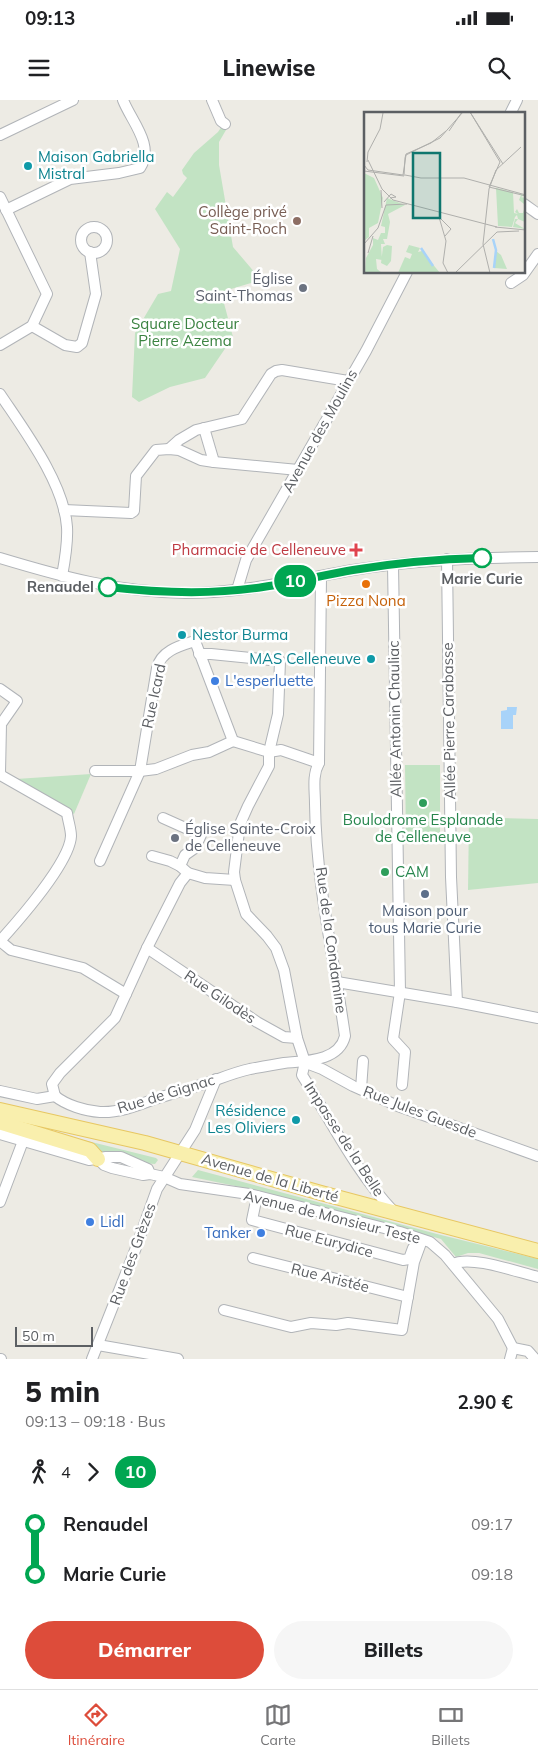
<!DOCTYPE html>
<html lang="fr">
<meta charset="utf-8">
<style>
body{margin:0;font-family:Mulish,sans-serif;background:#f6f6f6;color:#202124;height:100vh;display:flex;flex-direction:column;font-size:19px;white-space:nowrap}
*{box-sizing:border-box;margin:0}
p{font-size:16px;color:#757577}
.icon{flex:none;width:28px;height:28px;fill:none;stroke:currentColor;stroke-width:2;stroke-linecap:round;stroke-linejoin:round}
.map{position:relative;height:1259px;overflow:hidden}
.side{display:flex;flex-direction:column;background:#fff;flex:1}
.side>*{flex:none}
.badge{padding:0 10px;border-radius:16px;font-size:18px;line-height:32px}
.scale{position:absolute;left:15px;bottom:12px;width:78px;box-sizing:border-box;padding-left:5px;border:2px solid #5c5f63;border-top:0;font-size:14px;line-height:18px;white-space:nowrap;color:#5c5f63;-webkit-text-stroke:4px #fff;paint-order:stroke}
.map>.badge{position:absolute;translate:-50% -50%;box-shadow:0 0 0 2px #fff}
.legs{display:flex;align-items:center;gap:8px;height:55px;padding:0 25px;font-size:16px}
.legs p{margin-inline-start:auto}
.overview{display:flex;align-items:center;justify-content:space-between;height:85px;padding:0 25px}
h1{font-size:28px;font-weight:800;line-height:38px}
.primary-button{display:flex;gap:10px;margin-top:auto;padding:10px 25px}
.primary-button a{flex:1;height:58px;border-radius:30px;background:#dd4c3a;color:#fff;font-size:20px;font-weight:800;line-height:58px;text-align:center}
.primary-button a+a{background:#f6f6f6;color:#202124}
ul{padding:0 25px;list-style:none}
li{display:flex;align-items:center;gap:18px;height:50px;font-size:19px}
li i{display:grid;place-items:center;width:8px;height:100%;margin:0 6px;background:currentColor}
li i::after{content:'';width:12px;height:12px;margin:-6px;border:4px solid;border-radius:50%;background:#fff}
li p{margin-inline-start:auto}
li:first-child i{background:linear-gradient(#0000 50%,currentColor 0)}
li:last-child i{background:linear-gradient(currentColor 50%,#0000 0)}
.status{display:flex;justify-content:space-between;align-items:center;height:35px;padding:0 25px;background:#fff;direction:ltr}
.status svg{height:14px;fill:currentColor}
header{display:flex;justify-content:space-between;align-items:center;height:65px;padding:0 25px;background:#fff;font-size:22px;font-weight:800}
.tabs{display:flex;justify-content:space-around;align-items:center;height:70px;border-top:1px solid #e0e0e0;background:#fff;font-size:14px;color:#757577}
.tabs a{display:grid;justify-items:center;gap:2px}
.tabs .on{color:#dd4c3a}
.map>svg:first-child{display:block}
</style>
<div class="status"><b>09:13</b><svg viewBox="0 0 49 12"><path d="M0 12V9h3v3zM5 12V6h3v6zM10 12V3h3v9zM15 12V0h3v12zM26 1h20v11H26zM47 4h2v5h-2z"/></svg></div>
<header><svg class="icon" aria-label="menu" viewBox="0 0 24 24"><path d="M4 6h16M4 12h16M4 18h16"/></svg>Linewise<svg class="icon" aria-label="search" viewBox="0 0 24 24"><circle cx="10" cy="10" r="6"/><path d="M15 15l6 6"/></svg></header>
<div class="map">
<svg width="538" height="1259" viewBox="0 0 538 1259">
<rect width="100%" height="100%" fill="#edebe4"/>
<!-- green -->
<g fill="#c2e3c3">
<path d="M222,26H225L226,30L219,42V65L233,147L256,174L258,181L221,192L233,237L205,278L170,287L139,302L132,297L135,233L158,194L171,191L180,149L155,109L167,92L173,97L187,78L183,74L182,70L194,53L218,32Z"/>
<path d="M405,665H440V740H406Z"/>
<path d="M91,674L74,714L16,679Z"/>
<path d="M469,717L538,719V783L468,790Z"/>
<path d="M47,1031L156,1058L158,1060L155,1064L143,1063L102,1053L95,1048Z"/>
<path d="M198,1070L437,1134L538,1159V1169L479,1153H468L456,1157L441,1139L264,1092L192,1077Z"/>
</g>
<!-- water -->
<path fill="#a8d3f9" d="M507,607H517L516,615H513V629H501V611L507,610Z"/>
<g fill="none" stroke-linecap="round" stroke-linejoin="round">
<!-- minor casing -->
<g stroke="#b1b4b8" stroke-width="12">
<g id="minor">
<path d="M212,0L221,21L225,24"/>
<path d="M510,14L517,0"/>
<path d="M0,35L73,0"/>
<path d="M0,97L47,194L32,226L0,245"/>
<path d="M524,104L538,114"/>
<path d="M6,110L70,79L119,73L140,68C155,45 131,21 123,0"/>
<circle cx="94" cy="140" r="13"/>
<path d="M511,183L523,175L538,154"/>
<path d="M32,226L65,245L77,247L82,243L96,194L90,152"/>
<path d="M0,294C24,330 64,383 67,427C68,443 65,460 62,476"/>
<path d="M204,328L214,362"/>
<path d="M169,349L179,340L196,330L242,319L271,274L276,271L282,270L348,281"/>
<path d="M64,410L131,413L134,411L136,376L156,350L169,349L179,350L201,360L214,362L298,370"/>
<path d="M0,458C63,477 118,492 185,493C242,493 297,480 353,470C415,460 476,458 538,457"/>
<path d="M447,459L451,777L457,902"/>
<path d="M393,465L400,892L393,939L405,952L402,985"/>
<path d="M237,490L246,460L366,251L407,172"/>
<path d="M199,554H211L280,561L278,614L269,652V666L248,706L240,724L234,772L235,780L246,814L267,836L276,848L284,870L297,938L305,962L302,975C331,1021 356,1072 394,1112"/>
<path d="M0,589L17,601L1,624L0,673L2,676L67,713C68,721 71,729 71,736C70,762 18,821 0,841"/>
<path d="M233,641L269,652L281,650L319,663"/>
<path d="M95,671H140L156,669L192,655L209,652L233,641"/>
<path d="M163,718L201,735L195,748L185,755L180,766"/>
<path d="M152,756L170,761L180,766L188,773L205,778L235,780"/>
<path d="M100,761L140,671L157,568C161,551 179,546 195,541L233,641"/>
<path d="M0,841L11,850L83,868L126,894"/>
<path d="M147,848L257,922L284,937L297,938"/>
<path d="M337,882L457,902L538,918"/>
<path d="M306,963L322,969L353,986L398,1006L538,1056"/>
<path d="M361,989L363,961"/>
<path d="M0,991L37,999L55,996"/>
<path d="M55,996C66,1005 85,1011 100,1012C118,1013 136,1006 152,1000C171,994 191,988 210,982C224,977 236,972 250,969C261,967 272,965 284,963C304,961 339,962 345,936C334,858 316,783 315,704C315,690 312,675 319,663L321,476"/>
<path d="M55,996L52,984L60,973L115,918L147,848L180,783L188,773"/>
<path d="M0,1034L89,1060L106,1057H121L148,1069L150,1074"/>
<path d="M98,1059L104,1065L112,1068L143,1075L150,1074L164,1077L180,1084L249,1094L400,1132L430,1142L445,1155L498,1219L513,1248"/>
<path d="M257,1096L252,1120L403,1160L409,1159L413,1148"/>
<path d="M0,1102L23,1041"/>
<path d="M253,1158L408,1197"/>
<path d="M453,1164C471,1155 517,1172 538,1177"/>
<path d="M224,1210L291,1227L311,1223L336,1225L348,1223L402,1230L414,1162L422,1140"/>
<path d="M98,1245L178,1259"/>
<path d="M513,1248L528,1251L535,1259"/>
<path d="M0,1259H1"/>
<path d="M92,1259L134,1153L157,1089L195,1030L216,979"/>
<path d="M510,1259L513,1248"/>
</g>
</g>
<!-- major casing -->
<g stroke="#e7c762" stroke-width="16">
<g id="major">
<path d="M0,1010L145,1043L321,1093L538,1151"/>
<path d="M0,1021L2,1023L90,1050L98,1059"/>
</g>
</g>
<!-- minor -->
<use href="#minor" stroke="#fff" stroke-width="10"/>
<!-- major -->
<use href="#major" stroke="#f9efad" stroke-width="14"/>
</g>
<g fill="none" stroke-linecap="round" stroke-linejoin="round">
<!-- line-1 casing -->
<g stroke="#fff" stroke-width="11">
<path id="line-1" d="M108,487C160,493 212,495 263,487C293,483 323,475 353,470C395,463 439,459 482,458"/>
</g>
<!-- line-1 -->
<use href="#line-1" stroke="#00a651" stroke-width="8"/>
</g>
<!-- markers -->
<g fill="#0f9aa8" stroke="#fff" stroke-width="2">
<circle cx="28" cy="66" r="5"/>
<circle cx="182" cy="535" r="5"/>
<circle cx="371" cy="559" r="5"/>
<circle cx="296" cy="1020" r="5"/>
</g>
<circle fill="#8d6e63" stroke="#fff" stroke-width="2" cx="297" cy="121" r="5"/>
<g fill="#6b7280" stroke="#fff" stroke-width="2">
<circle cx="303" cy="188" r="5"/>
<circle cx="175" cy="738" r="5"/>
</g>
<path fill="#e0444e" stroke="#fff" stroke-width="2" d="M353.5 442.5h5v5h5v5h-5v5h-5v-5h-5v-5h5z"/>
<g fill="#fff" stroke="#00a651" stroke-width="2.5">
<circle cx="482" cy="458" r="9"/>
<circle cx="108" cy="487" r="9"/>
</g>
<circle fill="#e8710a" stroke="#fff" stroke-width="2" cx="366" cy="484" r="5"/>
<g fill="#3f7fe0" stroke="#fff" stroke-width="2">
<circle cx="215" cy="581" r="5"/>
<circle cx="90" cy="1122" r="5"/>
<circle cx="261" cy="1133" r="5"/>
</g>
<g fill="#2e9e5b" stroke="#fff" stroke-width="2">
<circle cx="423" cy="703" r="5"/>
<circle cx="385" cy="772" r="5"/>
</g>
<circle fill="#5c6f8a" stroke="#fff" stroke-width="2" cx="425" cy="794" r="5"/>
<g text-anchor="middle" stroke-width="5" stroke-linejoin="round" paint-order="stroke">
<!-- culture labels -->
<g font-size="15" fill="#0d838f" stroke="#fff" text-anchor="start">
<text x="38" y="62">Maison Gabriella<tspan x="38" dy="17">Mistral</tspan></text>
<text x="192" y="540">Nestor Burma</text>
<text x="361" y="564" text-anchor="end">MAS Celleneuve</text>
<text x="286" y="1016" text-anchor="end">Résidence<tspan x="286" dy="17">Les Oliviers</tspan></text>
</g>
<!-- education labels -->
<g font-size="15" fill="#785e54" stroke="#fff" text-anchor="end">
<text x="287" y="117">Collège privé<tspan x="287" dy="17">Saint-Roch</tspan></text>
</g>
<!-- worship labels -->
<g font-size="15" fill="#5b616d" stroke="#fff" text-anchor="end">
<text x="293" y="184">Église<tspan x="293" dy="17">Saint-Thomas</tspan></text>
<text x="185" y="734" text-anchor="start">Église Sainte-Croix<tspan x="185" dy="17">de Celleneuve</tspan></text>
</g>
<!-- park labels -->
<g font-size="15" fill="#3b8341" stroke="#fff">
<text x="185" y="229">Square Docteur<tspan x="185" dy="17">Pierre Azema</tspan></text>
</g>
<!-- street labels -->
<g font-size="15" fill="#5c5f63" stroke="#fff">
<text transform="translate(320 331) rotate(-61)" y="5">Avenue des Moulins</text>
<text transform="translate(154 596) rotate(-78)" y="5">Rue Icard</text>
<text transform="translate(395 619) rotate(-91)" y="5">Allée Antonin Chauliac</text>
<text transform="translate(449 621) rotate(-91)" y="5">Allée Pierre Carabasse</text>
<text transform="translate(331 840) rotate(82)" y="5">Rue de la Condamine</text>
<text transform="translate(220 897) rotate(34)" y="5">Rue Gilodès</text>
<text transform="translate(166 994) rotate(-17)" y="5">Rue de Gignac</text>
<text transform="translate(420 1012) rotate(21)" y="5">Rue Jules Guesde</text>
<text transform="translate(344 1039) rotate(57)" y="5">Impasse de la Belle</text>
<text transform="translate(270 1078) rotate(16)" y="5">Avenue de la Liberté</text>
<text transform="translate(332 1117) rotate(14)" y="5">Avenue de Monsieur Teste</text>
<text transform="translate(329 1141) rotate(15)" y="5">Rue Eurydice</text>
<text transform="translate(133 1154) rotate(-70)" y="5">Rue des Grèzes</text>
<text transform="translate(330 1178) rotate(14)" y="5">Rue Aristée</text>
</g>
<!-- health labels -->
<g font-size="15" fill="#be3a42" stroke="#fff" text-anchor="end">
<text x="346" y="455">Pharmacie de Celleneuve</text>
</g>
<!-- stop labels -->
<g font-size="15" font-weight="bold" fill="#5c5f63" stroke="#fff">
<text x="482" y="484">Marie Curie</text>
<text x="94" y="492" text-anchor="end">Renaudel</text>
</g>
<!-- food labels -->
<g font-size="15" fill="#c56008" stroke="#fff">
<text x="366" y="506">Pizza Nona</text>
</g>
<!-- shop labels -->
<g font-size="15" fill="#366cbe" stroke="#fff" text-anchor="start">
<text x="225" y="586">L'esperluette</text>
<text x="100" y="1127">Lidl</text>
<text x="251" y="1138" text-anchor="end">Tanker</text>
</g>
<!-- leisure labels -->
<g font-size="15" fill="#27864d" stroke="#fff">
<text x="423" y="725">Boulodrome Esplanade<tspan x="423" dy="17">de Celleneuve</tspan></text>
<text x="395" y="777" text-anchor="start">CAM</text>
</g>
<!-- service labels -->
<g font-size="15" fill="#4e5e75" stroke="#fff">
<text x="425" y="816">Maison pour<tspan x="425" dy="17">tous Marie Curie</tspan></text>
</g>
</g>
<!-- overview -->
<g transform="translate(364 12)">
<rect width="161" height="161" fill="#edebe4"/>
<path d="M0,61L10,66L19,86L14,111L5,116V125L0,129ZM132,76L141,78L161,83L157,85L161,86L160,92L155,88L157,83L149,80L150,101L154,102L151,100L153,97L155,101H159L161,94V110L154,107L151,111L161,117L149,115L151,107H154L153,103L151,105L148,115L134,114ZM23,86L41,93L24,102L26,110L23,127H19L21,132H17L18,148L12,147L13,157L18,161H1L2,146L9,133V126L14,128L17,121H21V115L17,114ZM23,133L28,134L27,149L23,154L17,151L19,135ZM45,133L56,136L54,140L58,139L76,161H34L41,145L46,147L48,142L42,140ZM132,139L137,143L143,157L130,156Z" fill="#c2e3c3"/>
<path fill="none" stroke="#a8d3f9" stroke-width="2.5" d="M129,127L132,138L130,156M57,136L69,154"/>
<path fill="none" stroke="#afafac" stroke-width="1" d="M106,0L139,52M106,0L136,50L125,75L162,84M85,19L98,0M41,46L42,42L67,31L82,19M4,48L18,77L29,88L133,115M3,50L4,40L16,17L19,1M0,53L4,58L39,63L42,43L76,26L99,0M0,59L40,64L41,46M41,63L57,66H100L162,83M125,77L119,132L126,161M125,77L132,58L157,35M17,78L18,96M20,90L27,82L32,85L26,86M75,105L82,129L79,151L84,161M75,105L87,117L81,124M131,115L162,118M0,132L14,116L22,93L43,92M4,141L9,124M91,161L133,120L155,119"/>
<path fill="#0f766e" fill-opacity="0.15" stroke="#0f766e" stroke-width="2.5" d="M49,41H76V106H49Z"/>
<rect width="161" height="161" fill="none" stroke="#5c5f63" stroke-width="2.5"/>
</g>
</svg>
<div class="scale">50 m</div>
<b class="badge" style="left:295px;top:481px;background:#00a651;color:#fff">10</b>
</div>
<section class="side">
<div class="overview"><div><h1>5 min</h1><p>09:13 – 09:18 · Bus</p></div><b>2.90 €</b></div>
<div class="legs"><svg class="icon" aria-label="walk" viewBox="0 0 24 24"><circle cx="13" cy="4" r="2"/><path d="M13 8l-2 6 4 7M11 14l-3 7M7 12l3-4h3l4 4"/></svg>4<svg class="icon" aria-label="forward" viewBox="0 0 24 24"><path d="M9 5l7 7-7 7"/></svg><b class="badge" style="background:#00a651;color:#fff">10</b></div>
<ul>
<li><i style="color:#00a651"></i><b>Renaudel</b><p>09:17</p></li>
<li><i style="color:#00a651"></i><b>Marie Curie</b><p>09:18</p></li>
</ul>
<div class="primary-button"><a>Démarrer</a><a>Billets</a></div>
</section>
<nav class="tabs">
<a class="on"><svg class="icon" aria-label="directions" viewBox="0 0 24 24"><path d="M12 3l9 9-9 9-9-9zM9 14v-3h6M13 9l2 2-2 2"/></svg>Itinéraire</a>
<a><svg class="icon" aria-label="map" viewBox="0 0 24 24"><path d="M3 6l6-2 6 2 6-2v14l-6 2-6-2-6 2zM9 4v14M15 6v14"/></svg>Carte</a>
<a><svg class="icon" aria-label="tickets" viewBox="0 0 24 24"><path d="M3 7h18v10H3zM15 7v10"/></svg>Billets</a>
</nav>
